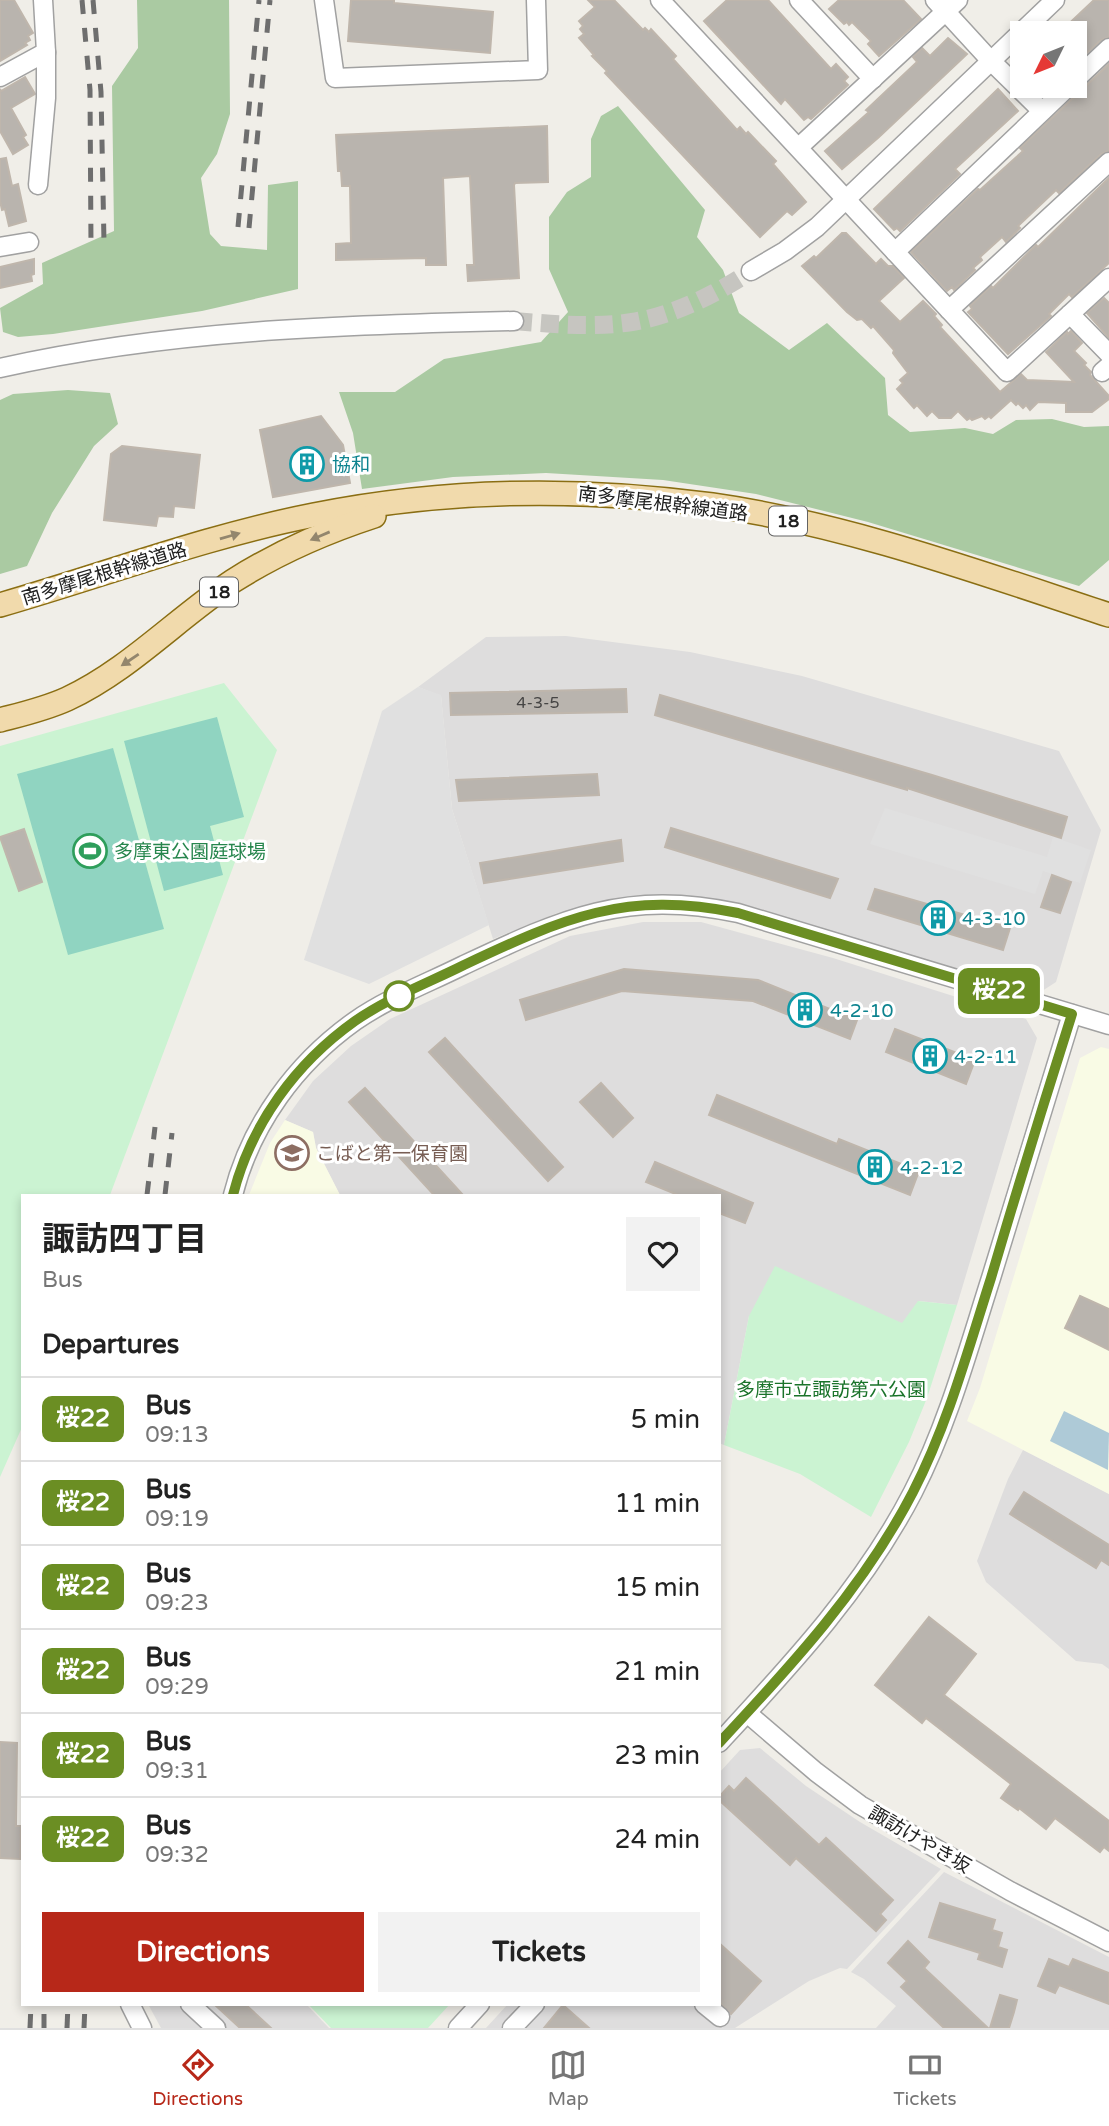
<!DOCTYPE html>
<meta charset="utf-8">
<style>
body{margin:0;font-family:"Varela Round","Noto Sans JP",sans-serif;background:#f2f2f2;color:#222;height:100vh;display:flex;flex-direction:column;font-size:26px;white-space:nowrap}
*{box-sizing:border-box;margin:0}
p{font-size:23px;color:#767676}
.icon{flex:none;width:38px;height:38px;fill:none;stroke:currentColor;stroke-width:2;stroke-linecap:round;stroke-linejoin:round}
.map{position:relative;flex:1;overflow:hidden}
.sheet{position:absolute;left:21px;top:1194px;width:700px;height:812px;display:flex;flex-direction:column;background:#fff;border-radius:0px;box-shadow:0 4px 10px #0003}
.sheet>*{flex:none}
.badge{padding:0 14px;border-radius:10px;font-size:24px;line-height:46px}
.needle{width:46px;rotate:227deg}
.tools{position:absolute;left:1010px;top:21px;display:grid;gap:14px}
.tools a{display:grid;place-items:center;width:77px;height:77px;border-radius:0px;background:#fff;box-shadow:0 4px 10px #0003;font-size:35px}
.map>.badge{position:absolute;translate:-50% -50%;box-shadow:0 0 0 4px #fff}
h2{padding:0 21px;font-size:26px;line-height:63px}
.round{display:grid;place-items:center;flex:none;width:74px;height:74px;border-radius:0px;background:#f2f2f2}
.overview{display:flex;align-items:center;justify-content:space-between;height:119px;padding:0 21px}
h1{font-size:33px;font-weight:700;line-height:52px}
.cta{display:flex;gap:14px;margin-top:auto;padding:14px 21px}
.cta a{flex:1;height:80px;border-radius:0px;background:#b72819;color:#fff;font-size:28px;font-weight:700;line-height:80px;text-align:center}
.cta a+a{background:#f2f2f2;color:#222}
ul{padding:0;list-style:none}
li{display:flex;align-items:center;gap:21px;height:84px;padding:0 21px;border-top:2px solid #e0e0e0}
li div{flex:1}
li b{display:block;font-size:26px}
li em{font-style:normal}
li .badge{min-width:77px;font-weight:700;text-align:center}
.tab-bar{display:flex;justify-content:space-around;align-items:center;height:98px;border-top:2px solid #e0e0e0;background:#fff;font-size:19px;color:#767676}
.tab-bar a{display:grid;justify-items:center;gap:4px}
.tab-bar .selected{color:#b72819}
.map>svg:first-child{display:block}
</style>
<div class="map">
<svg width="1109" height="2028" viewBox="0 0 1109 2028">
<rect width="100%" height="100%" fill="#f0eee8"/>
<!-- residential -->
<g fill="#dedddd">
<path d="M566,636L690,652L802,676L1059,751L1101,830L1056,982L1036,995L743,904L684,896L627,897L557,913L493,939L452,809L441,696L418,687L486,637Z"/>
<path d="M643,922H701L833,958L1026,1019L1037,1038L957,1305L919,1301L903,1323L749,1316L724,1445L719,1443V1195H340L316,1148L313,1132L285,1120L313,1081L351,1046L390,1019L570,936Z"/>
<path d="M1023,1450L1109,1494V1669L1102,1664L1076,1661L986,1582L977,1561L1008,1479Z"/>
<path d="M760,1748L806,1786L860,1822L941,1869L847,1969L840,1968L809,1981L735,2028H486L508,2004H719V1773L740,1750Z"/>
<path d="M944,1872L1109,1957V2028H876L896,2006L864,1979L851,1972Z"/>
<path d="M148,2004H306L329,2028H161Z"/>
</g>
<!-- education -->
<g fill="#f9fbe5">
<path d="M1101,1047L1109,1049V1494L967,1421L980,1388L1080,1058Z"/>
<path d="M285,1120L313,1132L316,1148L340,1195H249L270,1143Z"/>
</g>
<!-- forest -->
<g fill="#aacaa2">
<path d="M137,0H229L230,114L217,154L201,178L210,234L221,246L267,250L268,185L298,181V289L202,311L53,334L18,337L3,332L0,308L43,284L42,263L114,231L112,86L138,48Z"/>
<path d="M618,106L705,210L697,237L723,270L739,313L789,350L827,323L885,378L888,415L910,432L965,428L993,434L1016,420L1052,419L1084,427L1109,426V560L1079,586L868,522L756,494L663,480L546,473L453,477L362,489L353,433L339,392H395L444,359L541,342L568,312L549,269V217L567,192L591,177V139L601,116Z"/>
<path d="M68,390L110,393L118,424L94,446L52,513L27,566L0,574V400L13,394Z"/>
</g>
<!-- park -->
<g fill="#cbf3d2">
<path d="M224,683L277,750L110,1195H23V1425L0,1477V746Z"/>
<path d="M775,1266L902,1323L918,1301L957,1305L927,1398L909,1442L871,1517L800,1474L724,1445L749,1316Z"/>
<path d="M308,2004H450L428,2028H331Z"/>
</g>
<!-- pitch -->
<g fill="#90d4c1">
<path d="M217,717L244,817L210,826L223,875L164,891L124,741Z"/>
<path d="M113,748L164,929L68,955L17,774Z"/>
</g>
<!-- parking -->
<g fill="#e0e0e0">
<path d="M418,687L441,695L452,809L489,925L369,984L304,960L382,711Z"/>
<path d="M885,808L1047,857L1053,837L1091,850L1080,883L1043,871L1035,894L870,844Z"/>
</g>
<!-- water -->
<path fill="#aecad7" d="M1064,1411L1109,1433L1108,1470L1050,1441Z"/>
<!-- building -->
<g fill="#b9b4ae" stroke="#bfb6ac" stroke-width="2">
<path d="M0,0H14L33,33L28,36L30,40L25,43L27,45L0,61Z"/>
<path d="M351,0H394V3L493,12L490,53L348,41Z"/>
<path d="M588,0H614L643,30L645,28L649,32L651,29L676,56L673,59L737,130L740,127L746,134L748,132L776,161L773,164L806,202L792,215L787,211L760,237L605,73L607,71L592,56L594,55L579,38L584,34L580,29L583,26L579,21L595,7Z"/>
<path d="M727,0H768L831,69L836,64L848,77L844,81L848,85L811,119L808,117L804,120L785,99L781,104L704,21Z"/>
<path d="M839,0H903L921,19L879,56L868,44L871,41L852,22L849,25L847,22L844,24L829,9Z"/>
<path d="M1094,0H1109V37L1101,40L1074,65V33H1059Z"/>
<path d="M948,38L967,54L879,137L842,169L825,151L869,112L866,110L917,62L913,57L922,48L930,56Z"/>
<path d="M1109,64V151L1101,154L1059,193L1056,190L1018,226L1020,228L1006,242L1002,237L980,257L982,260L973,268L975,270L954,290L952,287L947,291L911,252L978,189L980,190L1023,151L1020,148Z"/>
<path d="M25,77L35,94L11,108L26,135L23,137L28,145L13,154L0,131V89L1,91Z"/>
<path d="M998,89L1018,111L955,169L960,174L900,231L897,228L894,230L874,209Z"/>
<path d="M547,126L548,182L515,183L514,185L519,278L468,281L467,265H474L470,176L443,178L446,265H426V258L336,260V244L351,243L350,186H342L341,171H338L336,135Z"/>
<path d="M6,158L12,186L18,184L26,221L9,226L5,209L2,210L0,201V159Z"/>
<path d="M1109,178V263L1072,297L1069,294L1049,314L1051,316L1008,354L968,312L972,309L970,306L991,286L993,288L1036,245L1038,247Z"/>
<path d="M842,233H846L876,264L881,259L888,266H893L904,278L879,301L900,322L923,301L936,314L934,316L942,325L940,327L1000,392L1021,374L1027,380L1074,382L1046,352L1067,332L1068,334L1071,331L1082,343L1074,351L1086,363L1084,365L1091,372L1090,375L1109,396V399L1092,412H1066V403L1038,402L1030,410L1026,405L1023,408L1018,403L1016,405L1011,400L991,418L989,416L985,419L982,416L972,420L970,418L967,420L958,411L951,418H939L932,411L927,416L917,405L914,408L897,389L903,383L900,380L908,373L893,353L894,350L873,326L871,328L862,319L857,320L847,312L802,266L814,256L816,258Z"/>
<path d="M34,259V274L31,275L32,281L0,288V267Z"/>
<path d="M1104,298L1109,303V338L1087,313Z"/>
<path d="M321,416L343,445L350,483L273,497L260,430Z"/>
<path d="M122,446L200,455L194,508L174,506L173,517L158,516L156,526L104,520L111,454Z"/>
<path d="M626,689L627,712L451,715L450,693Z"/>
<path d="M660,695L932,775L1067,817L1061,838L907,788V790L655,715Z"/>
<path d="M597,774L599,795L459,801L456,780Z"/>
<path d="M671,828L838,879L830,898L665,847Z"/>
<path d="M24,829L42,882L19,891L0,837Z"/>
<path d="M621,840L623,861L484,883L480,863Z"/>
<path d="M1052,875L1071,882L1060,913L1041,907Z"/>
<path d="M875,889L1010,928L1003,950L868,909Z"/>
<path d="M624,969L758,980L857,1020L850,1039L753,1001L622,991L526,1020L520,1000Z"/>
<path d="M895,1029L975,1060L966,1084L886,1052Z"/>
<path d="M445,1038L563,1167L548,1181L429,1052Z"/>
<path d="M601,1083L633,1118L613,1137L580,1102Z"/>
<path d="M365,1088L463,1195H434L349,1102Z"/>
<path d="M717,1095L837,1144L839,1139L919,1171L910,1195L709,1115Z"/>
<path d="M655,1162L753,1203L745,1223L719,1213V1195H678L646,1182Z"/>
<path d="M1080,1296L1109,1309V1350L1065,1328Z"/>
<path d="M1024,1492L1109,1545V1565L1101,1560L1096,1568L1010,1514Z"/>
<path d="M929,1617L976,1654L944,1695L1109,1821V1851L1104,1847L1100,1852L1055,1818L1046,1829L1019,1808L1018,1810L1001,1798L1011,1784L926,1718L922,1723L875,1685Z"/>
<path d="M0,1742L17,1743L16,1826H21L20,1859L0,1858Z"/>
<path d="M746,1778L819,1845L826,1838L893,1900L880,1914L886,1920L876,1931L796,1858L790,1865L719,1800V1797L729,1786L734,1791Z"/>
<path d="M940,1903L995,1920L992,1930L1002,1933L998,1947L1007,1950L1002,1967L978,1959L980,1953L929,1937Z"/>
<path d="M908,1941L929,1962L924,1968L988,2028H944L901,1987L907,1981L888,1963Z"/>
<path d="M719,1943L761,1981L731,2014L719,2002Z"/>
<path d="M1049,1959L1069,1967L1073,1959L1109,1973V2004L1059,1985L1055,1993L1038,1986Z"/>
<path d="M1000,1995L1017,2000L1014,2012L1009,2028H990Z"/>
<path d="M214,2004H245L271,2028H240Z"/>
<path d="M563,2005L589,2028H544Z"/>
</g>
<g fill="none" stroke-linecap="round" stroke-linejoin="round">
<!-- minor-tunnel -->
<path stroke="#c6c5c0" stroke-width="18" stroke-dasharray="18 9" stroke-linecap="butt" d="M514,321C553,324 593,328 632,322C675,315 716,294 751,271"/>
<!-- minor casing -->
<g stroke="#a1a1a1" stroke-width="21">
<g id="minor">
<path d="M324,0L335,78L538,70L536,0"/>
<path d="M660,0L1007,372L1109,278"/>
<path d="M799,0L873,79"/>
<path d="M935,0L991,61L1042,111"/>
<path d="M0,77L46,52L43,0"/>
<path d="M1074,81L1109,48"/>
<path d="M799,147L958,0"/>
<path d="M38,185L46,98V52"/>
<path d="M0,247L29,242"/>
<path d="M895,252L1069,86"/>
<path d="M751,271L785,251L817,227L1055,0"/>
<path d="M949,310L1109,162"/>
<path d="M1070,314L1109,354"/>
<path d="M0,368C169,330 341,325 514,321"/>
<path d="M1102,372L1109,366"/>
<path d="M233,1195C251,1124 296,1063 355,1021C388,998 428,983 464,965C564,918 626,889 738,913L1109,1025"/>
<path d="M747,1713L816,1772L860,1805L1010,1891L1109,1942"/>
<path d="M719,1743C791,1665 864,1587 913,1492C948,1424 968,1350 991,1278C1018,1190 1045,1102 1072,1014"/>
<path d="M130,2004L142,2028"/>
<path d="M190,2004L216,2028"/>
<path d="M704,2004L720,2017"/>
<path d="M458,2028L480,2004"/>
<path d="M512,2028L535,2004"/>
</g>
</g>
<!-- major casing -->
<g stroke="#8a6e13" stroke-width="26">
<g id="major">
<path d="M0,605C104,575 207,536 314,515C445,489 579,487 712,505C846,524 981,573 1109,615"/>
<path d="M0,720C23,714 45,709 67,699C129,670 176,619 233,581C277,553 325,532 374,516"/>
</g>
</g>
<!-- minor -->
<use href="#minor" stroke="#fff" stroke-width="18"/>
<!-- major -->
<use href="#major" stroke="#f1daac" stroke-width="23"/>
<!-- rail -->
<g stroke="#6e6e6e" stroke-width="5" stroke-dasharray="14 14" stroke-linecap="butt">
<path d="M82,0L90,90L91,245"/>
<path d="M93,0L101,92L104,242"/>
<path d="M238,227L259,0"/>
<path d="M249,228L270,0"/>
<path d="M147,1195L155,1127"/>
<path d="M165,1195L172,1133"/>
<path d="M30,2028L31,2004"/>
<path d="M44,2028V2004"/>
<path d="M67,2028L68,2004"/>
<path d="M84,2028L85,2004"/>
</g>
</g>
<!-- one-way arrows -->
<defs><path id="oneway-solid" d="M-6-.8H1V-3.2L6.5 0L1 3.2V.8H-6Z" transform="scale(1.75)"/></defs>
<g fill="#93866d">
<use href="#oneway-solid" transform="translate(230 536) rotate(-16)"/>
<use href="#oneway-solid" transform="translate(320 536) rotate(157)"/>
<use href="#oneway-solid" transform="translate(130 660) rotate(146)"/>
</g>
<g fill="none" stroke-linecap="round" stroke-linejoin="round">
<!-- line casing -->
<g stroke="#fff" stroke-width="16">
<path id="line" d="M233,1195C251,1124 296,1063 355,1021C388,998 428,983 464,965C564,918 625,890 738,913L1072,1014C1044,1102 1017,1190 991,1278C968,1350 948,1424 913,1492C864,1587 791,1666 719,1743"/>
</g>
<!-- line -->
<use href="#line" stroke="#6b8e23" stroke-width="10"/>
</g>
<!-- icons -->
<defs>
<g id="building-ring" transform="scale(1.75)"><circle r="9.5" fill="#fff" stroke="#0f9aa8" stroke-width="1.5"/><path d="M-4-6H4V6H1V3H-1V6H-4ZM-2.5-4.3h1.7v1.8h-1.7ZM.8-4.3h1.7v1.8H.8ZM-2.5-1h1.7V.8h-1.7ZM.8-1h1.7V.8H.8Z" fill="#0f9aa8"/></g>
<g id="stadium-ring" transform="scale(1.75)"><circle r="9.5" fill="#fff" stroke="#2e9e5b" stroke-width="1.5"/><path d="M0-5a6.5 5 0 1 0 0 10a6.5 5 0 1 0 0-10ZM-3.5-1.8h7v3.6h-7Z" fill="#2e9e5b"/></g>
<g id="school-ring" transform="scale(1.75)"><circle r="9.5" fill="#fff" stroke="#8d6e63" stroke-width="1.5"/><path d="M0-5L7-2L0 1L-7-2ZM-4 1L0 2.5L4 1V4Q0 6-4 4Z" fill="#8d6e63"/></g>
</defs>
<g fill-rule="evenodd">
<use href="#building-ring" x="307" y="464"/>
<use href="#stadium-ring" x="90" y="851"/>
<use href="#building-ring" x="938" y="918"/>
<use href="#building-ring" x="805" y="1010"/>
<use href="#building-ring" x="930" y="1056"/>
<use href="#school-ring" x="292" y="1153"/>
<use href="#building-ring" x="875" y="1167"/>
</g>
<!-- markers -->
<circle fill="#fff" stroke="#6b8e23" stroke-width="3.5" cx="399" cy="996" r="14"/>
<g text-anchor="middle" stroke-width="6" stroke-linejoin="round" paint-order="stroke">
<!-- number labels -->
<g font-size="16" fill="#464544">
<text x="538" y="708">4-3-5</text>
</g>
<!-- shield labels -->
<g fill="#fff" stroke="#636363" stroke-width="2">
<rect x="769" y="506.5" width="38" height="29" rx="5"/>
<rect x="200" y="577.5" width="38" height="29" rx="5"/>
</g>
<g font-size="18" font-weight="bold" fill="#202020">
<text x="788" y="527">18</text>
<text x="219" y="598">18</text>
</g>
<!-- culture labels -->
<g font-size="19" fill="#0d838f" stroke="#fff" text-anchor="start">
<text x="332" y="471">協和</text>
<text x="962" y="925">4-3-10</text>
<text x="830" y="1017">4-2-10</text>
<text x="954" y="1063">4-2-11</text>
<text x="900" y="1174">4-2-12</text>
</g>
<!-- street labels -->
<g font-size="19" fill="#202020" stroke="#fff">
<text transform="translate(663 503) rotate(7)" y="7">南多摩尾根幹線道路</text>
<text transform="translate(104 573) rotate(-17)" y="7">南多摩尾根幹線道路</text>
<text transform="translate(920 1839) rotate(30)" y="7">諏訪けやき坂</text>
</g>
<!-- leisure labels -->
<g font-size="19" fill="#27864d" stroke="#fff" text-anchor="start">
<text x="114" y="858">多摩東公園庭球場</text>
</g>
<!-- education labels -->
<g font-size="19" fill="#785e54" stroke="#fff" text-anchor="start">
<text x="316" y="1160">こばと第一保育園</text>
</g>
<!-- park labels -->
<g font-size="19" fill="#1a732a" stroke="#fff">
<text x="831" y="1396">多摩市立諏訪第六公園</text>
</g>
</g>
</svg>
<div class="tools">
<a><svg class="needle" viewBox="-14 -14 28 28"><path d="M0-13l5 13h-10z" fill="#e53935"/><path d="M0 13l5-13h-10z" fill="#767676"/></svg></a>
</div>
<b class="badge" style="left:999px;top:991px;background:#6b8e23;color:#fff">桜22</b>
<section class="sheet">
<div class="overview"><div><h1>諏訪四丁目</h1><p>Bus</p></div><a class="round"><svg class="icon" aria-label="heart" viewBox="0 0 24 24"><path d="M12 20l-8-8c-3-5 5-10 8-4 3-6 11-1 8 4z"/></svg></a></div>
<h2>Departures</h2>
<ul>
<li><span class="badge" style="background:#6b8e23;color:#fff">桜22</span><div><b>Bus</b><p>09:13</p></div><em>5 min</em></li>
<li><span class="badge" style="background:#6b8e23;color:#fff">桜22</span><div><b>Bus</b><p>09:19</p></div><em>11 min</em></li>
<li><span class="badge" style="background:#6b8e23;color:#fff">桜22</span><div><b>Bus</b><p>09:23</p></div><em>15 min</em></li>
<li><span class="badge" style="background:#6b8e23;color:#fff">桜22</span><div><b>Bus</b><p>09:29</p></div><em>21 min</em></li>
<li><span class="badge" style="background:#6b8e23;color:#fff">桜22</span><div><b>Bus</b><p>09:31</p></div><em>23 min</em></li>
<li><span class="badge" style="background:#6b8e23;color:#fff">桜22</span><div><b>Bus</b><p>09:32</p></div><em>24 min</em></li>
</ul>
<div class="cta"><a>Directions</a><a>Tickets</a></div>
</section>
</div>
<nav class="tab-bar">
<a class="selected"><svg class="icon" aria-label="directions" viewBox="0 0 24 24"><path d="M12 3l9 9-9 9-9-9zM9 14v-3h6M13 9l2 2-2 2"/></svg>Directions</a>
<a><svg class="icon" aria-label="map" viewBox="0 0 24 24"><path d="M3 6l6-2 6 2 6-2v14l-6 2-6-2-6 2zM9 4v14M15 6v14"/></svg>Map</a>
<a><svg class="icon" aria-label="tickets" viewBox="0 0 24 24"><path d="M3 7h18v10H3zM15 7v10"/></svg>Tickets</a>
</nav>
